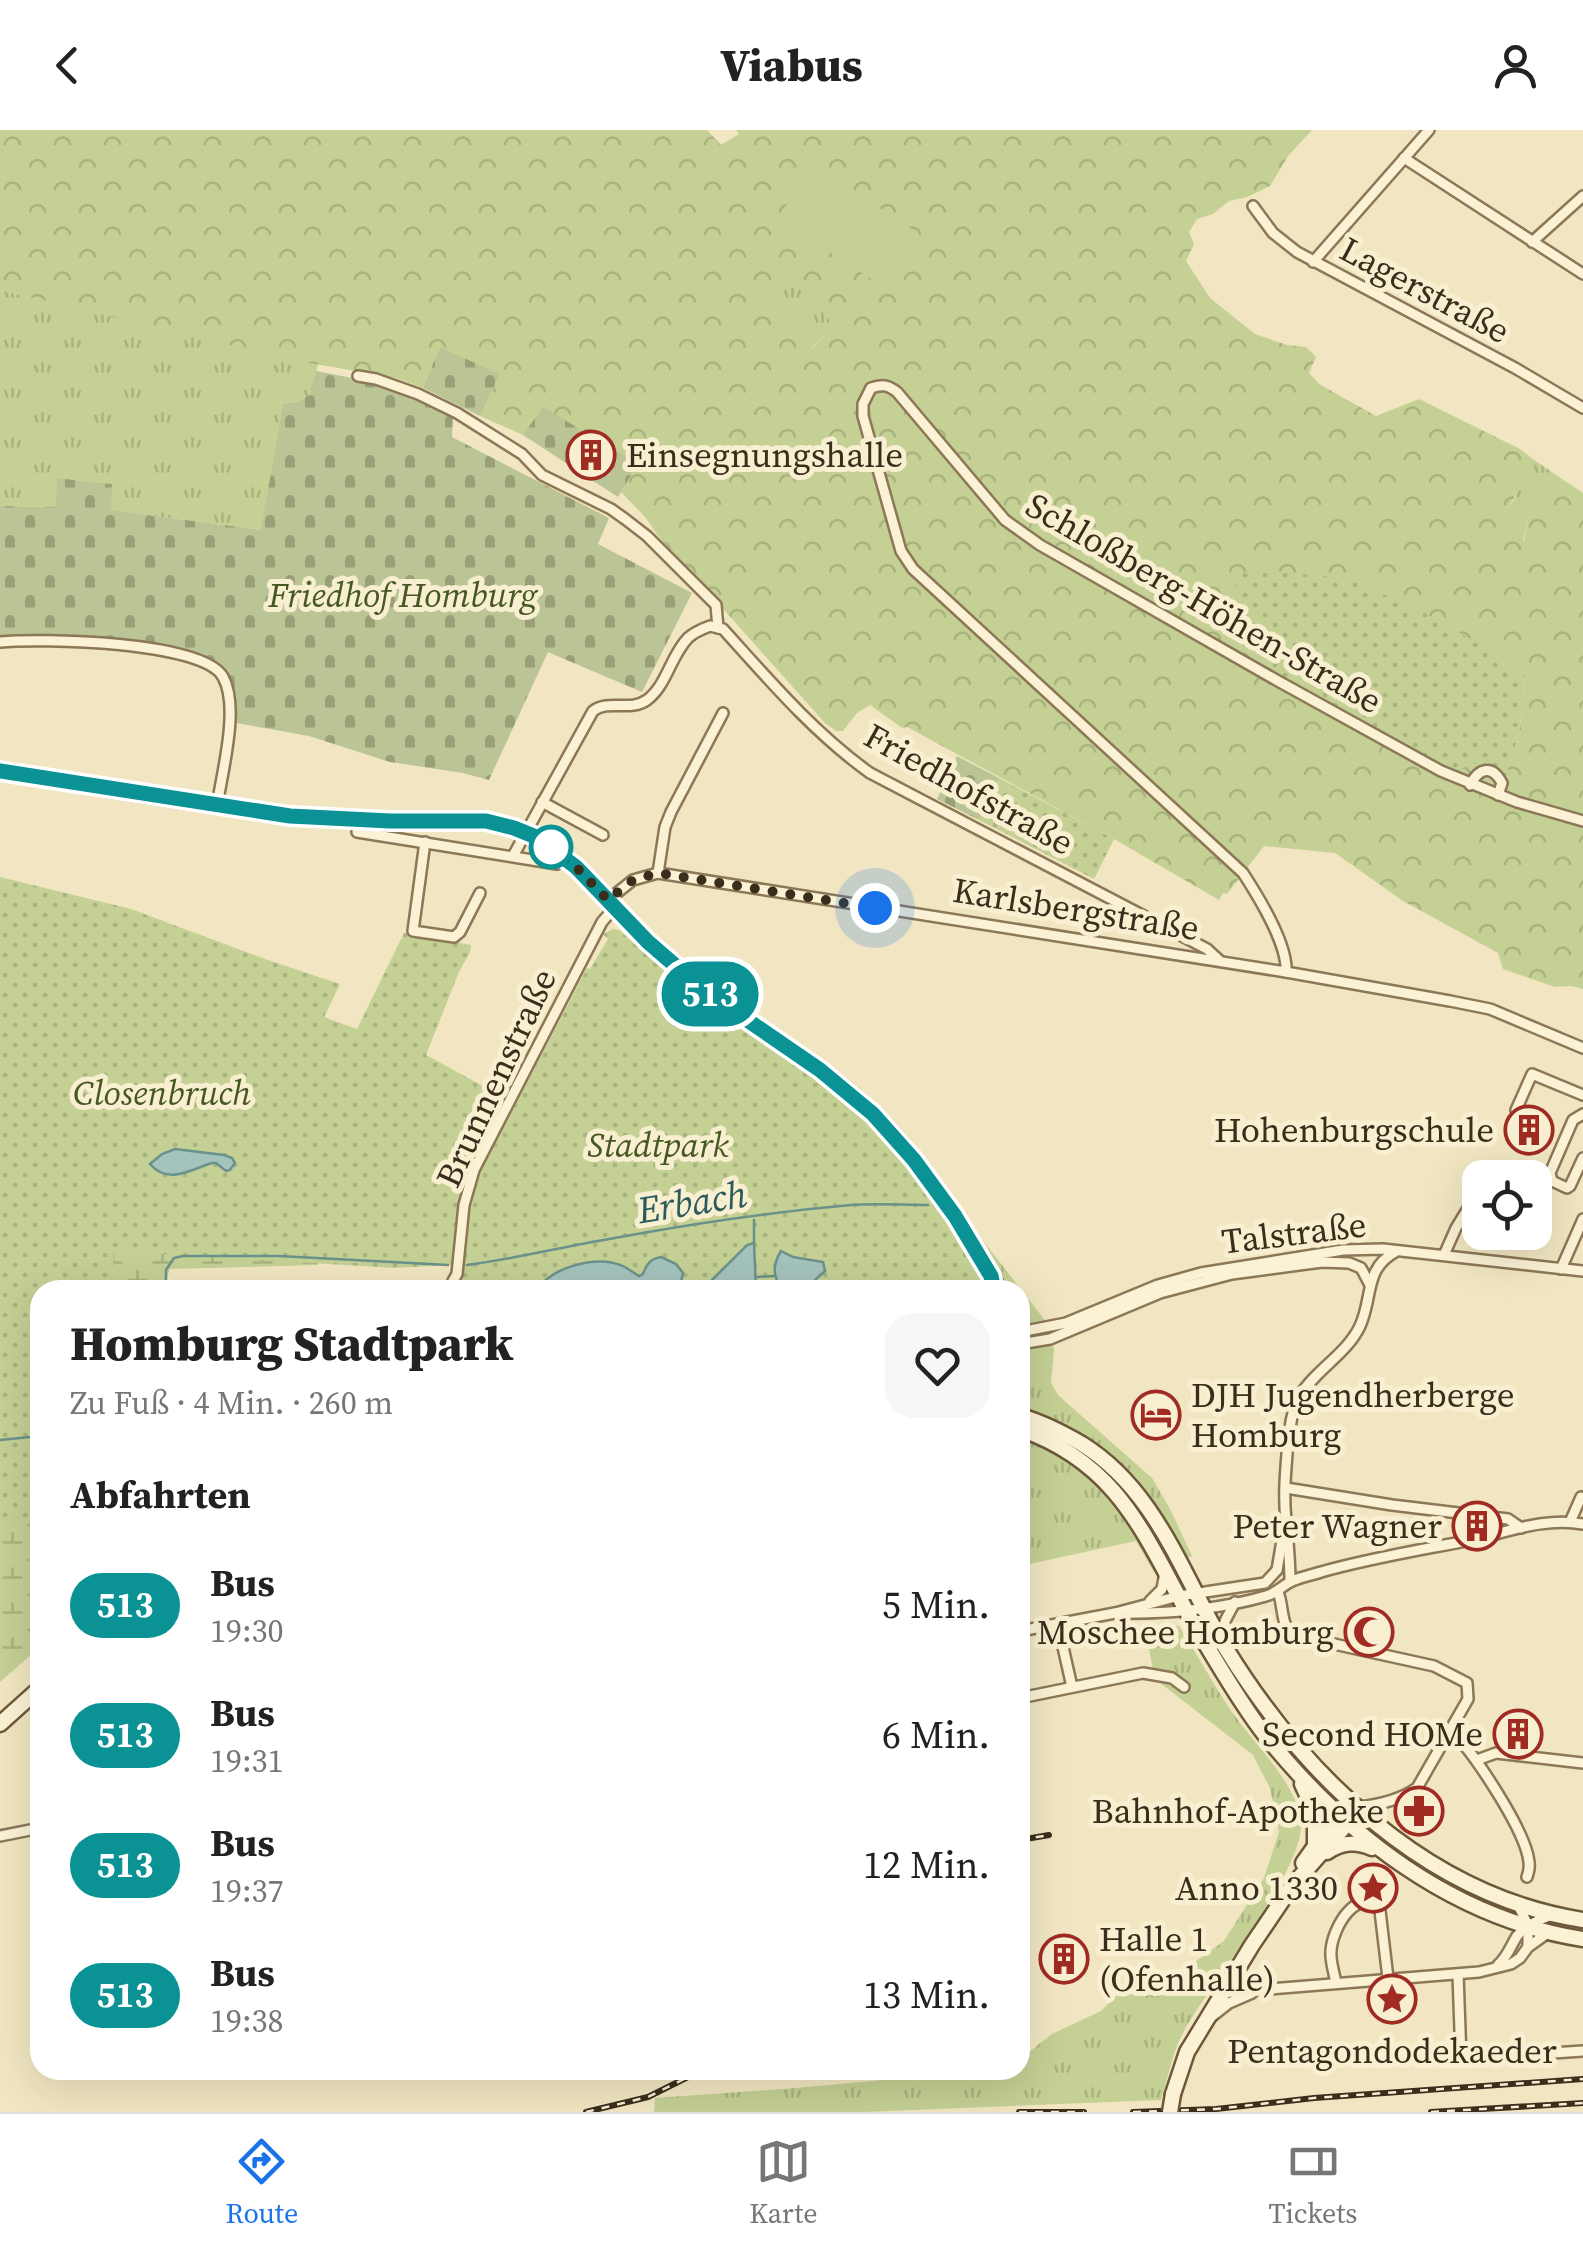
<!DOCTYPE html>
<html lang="de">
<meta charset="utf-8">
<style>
body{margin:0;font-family:"Source Serif 4",serif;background:#f6f6f6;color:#222;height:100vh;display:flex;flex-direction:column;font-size:38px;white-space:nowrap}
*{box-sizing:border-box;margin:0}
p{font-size:32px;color:#767676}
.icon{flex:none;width:55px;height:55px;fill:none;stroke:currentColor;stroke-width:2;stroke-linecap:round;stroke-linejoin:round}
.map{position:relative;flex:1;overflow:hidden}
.details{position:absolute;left:30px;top:1150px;width:1000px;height:800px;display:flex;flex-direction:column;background:#fff;border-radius:30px;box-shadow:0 10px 40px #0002}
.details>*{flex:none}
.badge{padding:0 20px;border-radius:32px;font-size:35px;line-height:65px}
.fabs{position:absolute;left:1462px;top:1030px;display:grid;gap:20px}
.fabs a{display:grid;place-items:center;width:90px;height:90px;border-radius:20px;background:#fff;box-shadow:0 10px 40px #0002;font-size:50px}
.you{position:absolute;width:50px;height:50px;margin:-25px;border:8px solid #fff;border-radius:50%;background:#1a73e8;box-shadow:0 0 0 15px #1a73e833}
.map>.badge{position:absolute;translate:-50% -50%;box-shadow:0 0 0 5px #fff}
h2{padding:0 40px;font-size:38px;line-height:90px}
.round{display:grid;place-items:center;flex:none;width:105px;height:105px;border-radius:30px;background:#f6f6f6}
.head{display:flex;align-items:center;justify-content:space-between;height:170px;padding:0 40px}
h1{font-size:48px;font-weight:800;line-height:75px}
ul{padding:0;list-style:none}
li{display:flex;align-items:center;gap:30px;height:130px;padding:0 40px}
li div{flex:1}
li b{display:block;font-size:38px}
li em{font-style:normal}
li .badge{min-width:110px;font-weight:700;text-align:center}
header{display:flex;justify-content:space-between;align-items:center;height:130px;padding:0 40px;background:#fff;font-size:45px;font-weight:800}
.dock{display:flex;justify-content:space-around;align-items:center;height:140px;border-top:2px solid #e0e0e0;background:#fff;font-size:28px;color:#767676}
.dock a{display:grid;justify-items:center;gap:5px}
.dock .selected{color:#1a73e8}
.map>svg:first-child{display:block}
</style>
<header><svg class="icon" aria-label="back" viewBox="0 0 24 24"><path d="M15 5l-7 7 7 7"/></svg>Viabus<svg class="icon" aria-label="person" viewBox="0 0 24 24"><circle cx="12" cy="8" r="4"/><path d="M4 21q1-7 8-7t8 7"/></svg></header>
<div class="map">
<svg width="1583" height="1982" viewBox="0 0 1583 1982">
<defs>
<pattern id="grass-tufts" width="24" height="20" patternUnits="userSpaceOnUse" patternTransform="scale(2.5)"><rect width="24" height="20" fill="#c4d094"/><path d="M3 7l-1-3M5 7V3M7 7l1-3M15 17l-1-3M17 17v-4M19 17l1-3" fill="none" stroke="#a9b37f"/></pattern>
<pattern id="forest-crowns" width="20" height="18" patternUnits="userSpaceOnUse" patternTransform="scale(2.5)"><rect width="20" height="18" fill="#c4d094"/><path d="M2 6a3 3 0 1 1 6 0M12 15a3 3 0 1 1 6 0" fill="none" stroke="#a9b37f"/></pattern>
<pattern id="wetland-marsh" width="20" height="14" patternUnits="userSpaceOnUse" patternTransform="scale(2.5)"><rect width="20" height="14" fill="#c4d094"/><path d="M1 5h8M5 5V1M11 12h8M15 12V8" fill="none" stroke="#a9b37f"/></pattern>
<pattern id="cemetery-stones" width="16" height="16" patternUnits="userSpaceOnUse" patternTransform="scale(2.5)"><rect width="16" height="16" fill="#bbc494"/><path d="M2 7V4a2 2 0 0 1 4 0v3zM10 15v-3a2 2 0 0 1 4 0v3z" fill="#99a078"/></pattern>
<pattern id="park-dots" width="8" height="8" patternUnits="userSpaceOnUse" patternTransform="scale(2.5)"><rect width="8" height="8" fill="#c4d094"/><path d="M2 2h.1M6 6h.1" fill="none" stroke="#a9b37f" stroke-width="1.8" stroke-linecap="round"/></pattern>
</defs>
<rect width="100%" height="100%" fill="#f1e6c1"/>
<!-- grass -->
<g fill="url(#grass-tufts)">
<path d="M788,144L836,196L811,218L764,167Z"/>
<path d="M0,160L318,234L311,265L297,272L283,274L262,400L110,380L111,354L58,348L57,377L0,376Z"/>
<path d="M1530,327L1562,349L1557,358L1530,380L1523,413L1502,403L1511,389L1504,383L1516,367L1520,339Z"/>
<path d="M963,1085L1044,1189L1054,1220L1051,1253L1058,1265L1152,1348L1170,1379L1192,1426L1154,1442L1136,1411L1020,1436V1160H985L979,1140L947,1087Z"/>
<path d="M1170,1494L1179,1496C1197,1524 1213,1554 1232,1582C1254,1614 1289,1645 1300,1684C1314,1734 1202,1860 1179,1911C1171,1930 1167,1951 1161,1970L864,1982H654L655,1968L796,1958L991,1940H1020V1929L1052,1904L1101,1881L1125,1857L1174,1847L1224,1811L1264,1748L1279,1702L1270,1658L1253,1625L1155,1549L1145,1500Z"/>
</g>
<!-- forest -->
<path fill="url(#forest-crowns)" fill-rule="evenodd" d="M0,0H707L721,15L739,4L736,0H1312L1288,26L1270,56L1247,67L1229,71L1213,84L1197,89L1189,102L1194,114L1186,131L1210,168L1255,204L1287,215L1306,217L1316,227L1309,243L1319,254L1376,286L1419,269L1520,319L1530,327L1520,339L1519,347L1524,353L1505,382L1511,388L1503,403L1524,412L1530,379L1540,363L1557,358L1562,349L1583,363V859L1571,856L1555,857L1503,839L1498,823L1403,771L1335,723L1264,716L1227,764L1223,763L1219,770L1114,709L907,597L902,598L870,575L857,583L843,601H836L825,593L659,407L645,387L621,362L638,335L543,278L523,305L480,286L500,244L440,217L423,258L396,248L292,230L0,160ZM788,145L835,196L812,218L765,167ZM1524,546C1523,584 1520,608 1506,644L1476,633Z"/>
<!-- wetland -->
<path fill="url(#wetland-marsh)" d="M0,1011L310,1043L318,1135L170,1139L162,1160H40V1517L0,1552Z"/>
<!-- cemetery -->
<g fill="url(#cemetery-stones)">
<path d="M440,217L500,244L480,286L423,258Z"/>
<path d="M316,241L373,252L453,285L452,307L609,388L598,414L692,463L642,562L548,522L489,650L463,643L390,632L309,606L236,593C234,553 233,534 191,521L59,505L0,507V376L56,377L57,348L112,354L111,380L261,400L283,274L297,272L310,265Z"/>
<path d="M543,277L638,334L618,367L523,305Z"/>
<path d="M957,626L999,648L979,690L937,669Z"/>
</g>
<!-- park -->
<g fill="url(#park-dots)">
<path d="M1277,442L1346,448L1420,480L1502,527L1524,545C1523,584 1520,608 1506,645L1476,633L1455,641L1291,558L1246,529L1231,496L1238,444Z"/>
<path d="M999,648L1114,709L1094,749L979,690Z"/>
<path d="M0,747L131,779L265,829L340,854L324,887L357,899L404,803L471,815L470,822L459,842L426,925L503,967L467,1047L451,1135L394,1138L113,1121L114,1160H40V1385L0,1395Z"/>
<path d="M613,799L619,800C651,829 684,857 720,882C776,921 837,958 885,1007C904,1028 921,1051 937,1073C957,1100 976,1129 985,1160H457L463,1143L465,1102L471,1060L587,838L590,839L608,809L603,804Z"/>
</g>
<!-- pitch -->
<path fill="#c4d094" d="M813,35L918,103L883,157L778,88Z"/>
<!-- water -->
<g fill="#a4c3bc" stroke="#6a928b" stroke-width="2.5">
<path d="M175,1019L224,1025L232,1028L235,1033L230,1040L226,1041L216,1033H212C190,1040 168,1055 150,1034L162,1024Z"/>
<path d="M754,1113L756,1160H702L747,1115Z"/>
<path d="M781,1121L793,1127L823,1132L825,1141L816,1149L810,1160H782C773,1146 772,1136 781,1121Z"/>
<path d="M661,1127L676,1134L683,1143L679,1160H537C553,1136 599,1124 625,1137C630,1140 634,1143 639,1146L643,1144C646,1135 650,1129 661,1127Z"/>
</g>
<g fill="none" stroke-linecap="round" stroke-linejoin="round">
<!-- stream -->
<g stroke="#6a928b" stroke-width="2.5">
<path d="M754,1113V1090"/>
<path d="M467,1135C515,1129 561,1117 609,1109C689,1094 771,1082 851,1075C876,1073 903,1075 928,1075"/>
<path d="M756,1147L774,1146"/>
<path d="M166,1160V1140L174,1128L183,1126H279L448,1135"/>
<path d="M0,1310L40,1306"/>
</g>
<!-- street casing -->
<g stroke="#8c7757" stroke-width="14">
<g id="street">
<path d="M1404,28L1583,144"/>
<path d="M1253,76L1273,103L1297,122L1515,238L1583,278"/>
<path d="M1532,112L1583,66"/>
<path d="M1313,132L1429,0"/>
<path d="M358,246L376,249L418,264L457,283L522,324L542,345L611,379L625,389L647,406L716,475L718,498"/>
<path d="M0,512C40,508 203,511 223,547C240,577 222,642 217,676"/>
<path d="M1470,655C1479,638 1492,634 1502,653L1498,665"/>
<path d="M542,672L603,705"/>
<path d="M357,702L557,734"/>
<path d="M425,712L413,801L454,807L460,802L480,763"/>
<path d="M513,726L593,581C609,569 630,582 647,570C667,555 671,525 688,508C694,502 702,499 710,496L723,499C769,550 814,603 870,643L1207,819L1219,830"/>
<path d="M658,743L665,697L671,682L723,583"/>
<path d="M608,770L633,750L658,743L1286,842L1450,871L1490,879L1583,918"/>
<path d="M1286,842C1288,815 1258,766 1243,743L913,439L901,421L863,286V274L871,258C882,254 888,255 897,262L1005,390L1040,415L1278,551L1441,641L1517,672L1583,691"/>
<path d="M1516,980L1532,944L1583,965"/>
<path d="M1583,984L1573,990L1550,1043L1552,1051L1567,1058L1570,1056L1583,1028"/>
<path d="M1486,1048L1489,1042"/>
<path d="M1444,1125L1456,1098L1480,1059"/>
<path d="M1561,1139L1583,1089"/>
<path d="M453,1151L457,1144L464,1075L474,1040L602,792L615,777"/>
<path d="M1020,1202L1066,1193L1158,1155L1201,1143L1343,1120L1383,1119L1583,1141"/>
<path d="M1020,1214L1050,1209L1160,1163L1232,1144L1322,1132L1349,1133L1361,1138L1370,1155"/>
<path d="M1286,1358L1392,1375L1508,1389L1521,1398"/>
<path d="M1570,1392L1581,1367"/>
<path d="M1277,1440L1284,1399"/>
<path d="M1290,1452C1290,1430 1288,1411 1286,1390C1283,1364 1286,1337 1288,1312C1290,1296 1292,1281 1299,1267C1315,1240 1347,1224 1360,1196C1373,1168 1364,1139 1395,1122"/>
<path d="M1278,1462C1284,1477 1280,1494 1293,1505L1434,1536L1467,1553L1468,1569L1417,1658C1400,1670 1378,1675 1358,1677"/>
<path d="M1150,1471L1162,1459L1165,1442"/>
<path d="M1115,1483C1166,1484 1217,1480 1266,1466C1277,1463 1283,1455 1292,1451C1301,1447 1312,1445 1321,1442C1370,1428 1421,1420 1471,1410C1508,1402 1544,1387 1583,1394"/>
<path d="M1058,1495L1072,1557"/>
<path d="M1020,1501L1115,1483L1179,1466L1265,1453L1277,1440"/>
<path d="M1225,1512V1491L1235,1472"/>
<path d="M1020,1568L1143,1543L1172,1548L1184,1557"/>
<path d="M1451,1600C1474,1623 1526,1701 1529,1732C1530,1739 1529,1740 1527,1747"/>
<path d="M1477,1630L1496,1623L1583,1633"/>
<path d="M0,1706L40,1698"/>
<path d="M1517,1773L1528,1795V1817"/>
<path d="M1498,1835C1508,1826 1510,1817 1517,1806C1526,1794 1540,1790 1554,1784"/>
<path d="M1458,1844L1461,1929L1583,1921"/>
<path d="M1336,1853C1334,1842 1330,1831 1331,1821C1332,1799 1357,1754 1380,1781L1388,1848"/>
<path d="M1221,1863L1479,1842L1511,1834L1520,1828L1528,1817L1549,1802"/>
<path d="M1210,1888L1229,1873L1252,1863"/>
</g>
</g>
<!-- secondary casing -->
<g stroke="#6d583a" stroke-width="19">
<g id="secondary">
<path d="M0,641C80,654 159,669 240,678C262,681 284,686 307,687C335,689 363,691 390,691C434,691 476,686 518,699C574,717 621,790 665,828C723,878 790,914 849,962C914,1015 957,1089 999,1160"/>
<path d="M1020,1286C1042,1292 1063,1303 1082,1314C1157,1361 1182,1445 1225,1517C1304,1646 1427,1766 1583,1790"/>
<path d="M1020,1299C1126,1336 1147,1415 1199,1503C1220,1537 1240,1573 1265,1605C1345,1705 1453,1789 1583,1809"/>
<path d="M0,1594L40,1558"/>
<path d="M1302,1654L1315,1682V1715"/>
<path d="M1327,1722C1342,1712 1356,1711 1372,1718"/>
<path d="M1303,1733L1330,1695L1347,1681"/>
<path d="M1173,1964L1187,1922L1252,1815L1292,1756L1353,1687"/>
</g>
</g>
<!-- street -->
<use href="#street" stroke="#fbf2d5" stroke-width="9"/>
<!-- secondary -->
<use href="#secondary" stroke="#fbf2d5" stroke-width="14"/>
<!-- rail casing -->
<g stroke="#3a2d1c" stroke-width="6">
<g id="rail">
<path d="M1020,1710L1049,1705"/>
<path d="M586,1982L648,1967L702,1940"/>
<path d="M1019,1982H1084"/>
<path d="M1133,1982L1216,1979L1314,1968L1583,1949"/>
<path d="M1431,1982L1583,1973"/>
</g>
</g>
<!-- rail -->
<use href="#rail" stroke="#f8efd1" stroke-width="2.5" stroke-dasharray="8" stroke-linecap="butt"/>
<!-- secondary-bridge casing -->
<g stroke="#6d583a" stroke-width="19" stroke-linecap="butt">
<path id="secondary-bridge" d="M1170,1982L1173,1964"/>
</g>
<!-- secondary-bridge -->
<use href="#secondary-bridge" stroke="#fbf2d5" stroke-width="14"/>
</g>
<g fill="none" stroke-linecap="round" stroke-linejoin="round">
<!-- line casing -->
<g stroke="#fff" stroke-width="22">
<path id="line" d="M0,641L290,686L390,691H486L514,698L536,707L576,737L648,812L685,844L740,885L820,940L873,984L914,1030L955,1086L991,1146L994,1160"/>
</g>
<!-- line -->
<use href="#line" stroke="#0a9294" stroke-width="15"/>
<!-- walk -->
<path stroke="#3a2d1c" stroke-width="10" stroke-dasharray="0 18" d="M551,717L576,737L608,770L633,750L658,743L875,778"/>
</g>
<!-- icons -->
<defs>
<g id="building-ring" transform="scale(2.5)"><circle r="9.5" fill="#f8efd1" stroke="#9f2b23" stroke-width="1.5"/><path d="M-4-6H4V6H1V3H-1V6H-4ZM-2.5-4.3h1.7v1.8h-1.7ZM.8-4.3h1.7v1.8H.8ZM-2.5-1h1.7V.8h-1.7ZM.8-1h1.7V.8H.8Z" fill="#9f2b23"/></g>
<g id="hotel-ring" transform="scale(2.5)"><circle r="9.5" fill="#f8efd1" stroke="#9f2b23" stroke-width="1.5"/><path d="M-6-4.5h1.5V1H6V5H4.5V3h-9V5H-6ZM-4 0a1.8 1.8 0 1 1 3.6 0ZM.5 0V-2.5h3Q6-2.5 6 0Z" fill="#9f2b23"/></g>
<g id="mosque-ring" transform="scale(2.5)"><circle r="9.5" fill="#f8efd1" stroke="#9f2b23" stroke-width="1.5"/><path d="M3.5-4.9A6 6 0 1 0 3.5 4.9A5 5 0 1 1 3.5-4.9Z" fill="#9f2b23"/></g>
<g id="pharmacy-ring" transform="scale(2.5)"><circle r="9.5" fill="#f8efd1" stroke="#9f2b23" stroke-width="1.5"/><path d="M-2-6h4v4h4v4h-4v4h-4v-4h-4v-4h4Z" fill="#9f2b23"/></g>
<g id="sight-ring" transform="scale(2.5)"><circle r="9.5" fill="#f8efd1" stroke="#9f2b23" stroke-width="1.5"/><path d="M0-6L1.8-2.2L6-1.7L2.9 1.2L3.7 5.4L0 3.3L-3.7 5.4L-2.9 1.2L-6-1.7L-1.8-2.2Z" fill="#9f2b23"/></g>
</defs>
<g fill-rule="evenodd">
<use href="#building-ring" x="591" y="325"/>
<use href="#building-ring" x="1529" y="1000"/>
<use href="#hotel-ring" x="1156" y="1285"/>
<use href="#building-ring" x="1477" y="1396"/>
<use href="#mosque-ring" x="1369" y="1502"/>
<use href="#building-ring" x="1518" y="1604"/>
<use href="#pharmacy-ring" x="1419" y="1681"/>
<use href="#sight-ring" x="1373" y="1758"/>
<use href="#building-ring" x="1064" y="1829"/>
<use href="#sight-ring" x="1392" y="1869"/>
</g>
<!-- markers -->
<circle fill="#fff" stroke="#0a9294" stroke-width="5" cx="551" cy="717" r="20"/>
<g text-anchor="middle" stroke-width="10" stroke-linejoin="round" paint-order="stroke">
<!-- street labels -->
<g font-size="35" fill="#3a2d1c" stroke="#f8efd1">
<text transform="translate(1425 160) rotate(28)" y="12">Lagerstraße</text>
<text transform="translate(1204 473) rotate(30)" y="12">Schloßberg-Höhen-Straße</text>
<text transform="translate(969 659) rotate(29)" y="12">Friedhofstraße</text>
<text transform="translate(1076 779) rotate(9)" y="12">Karlsbergstraße</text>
<text transform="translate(496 948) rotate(-65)" y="12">Brunnenstraße</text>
<text transform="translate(1294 1103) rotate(-7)" y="12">Talstraße</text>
</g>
<!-- poi labels -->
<g font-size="35" fill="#3a2d1c" stroke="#f8efd1" text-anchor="end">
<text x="626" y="337" text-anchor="start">Einsegnungshalle</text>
<text x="1494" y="1012">Hohenburgschule</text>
<text x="1191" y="1277" text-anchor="start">DJH Jugendherberge<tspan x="1191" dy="40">Homburg</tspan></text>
<text x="1442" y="1408">Peter Wagner</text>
<text x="1334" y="1514">Moschee Homburg</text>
<text x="1483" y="1616">Second HOMe</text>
<text x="1384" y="1693">Bahnhof-Apotheke</text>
<text x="1338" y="1770">Anno 1330</text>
<text x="1099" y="1821" text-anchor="start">Halle 1<tspan x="1099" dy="40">(Ofenhalle)</tspan></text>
<text x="1392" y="1933" text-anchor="middle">Pentagondodekaeder</text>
</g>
<!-- park labels -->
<g font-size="35" font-style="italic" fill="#465822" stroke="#f8efd1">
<text x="403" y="477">Friedhof Homburg</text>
<text x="162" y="975">Closenbruch</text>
<text x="658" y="1027">Stadtpark</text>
</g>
<!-- water labels -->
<g font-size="38" font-style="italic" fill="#2b5b5b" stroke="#f8efd1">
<text transform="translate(692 1072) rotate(-9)" y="13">Erbach</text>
</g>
</g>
</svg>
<div class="fabs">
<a><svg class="icon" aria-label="locate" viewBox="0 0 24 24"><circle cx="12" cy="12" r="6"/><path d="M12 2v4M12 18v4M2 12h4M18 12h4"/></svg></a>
</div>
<div class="you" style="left:875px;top:778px"></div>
<b class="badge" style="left:710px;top:864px;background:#0a9294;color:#fff">513</b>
<section class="details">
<div class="head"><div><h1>Homburg Stadtpark</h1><p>Zu Fuß · 4 Min. · 260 m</p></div><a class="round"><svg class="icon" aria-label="heart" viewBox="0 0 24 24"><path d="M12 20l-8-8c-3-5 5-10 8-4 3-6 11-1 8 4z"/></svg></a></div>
<h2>Abfahrten</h2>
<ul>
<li><span class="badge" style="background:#0a9294;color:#fff">513</span><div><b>Bus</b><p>19:30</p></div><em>5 Min.</em></li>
<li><span class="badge" style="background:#0a9294;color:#fff">513</span><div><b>Bus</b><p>19:31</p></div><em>6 Min.</em></li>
<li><span class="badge" style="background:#0a9294;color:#fff">513</span><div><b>Bus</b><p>19:37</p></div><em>12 Min.</em></li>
<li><span class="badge" style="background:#0a9294;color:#fff">513</span><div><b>Bus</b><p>19:38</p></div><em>13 Min.</em></li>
</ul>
</section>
</div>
<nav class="dock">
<a class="selected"><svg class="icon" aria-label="directions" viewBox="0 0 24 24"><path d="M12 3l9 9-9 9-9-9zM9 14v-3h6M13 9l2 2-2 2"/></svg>Route</a>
<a><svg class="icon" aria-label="map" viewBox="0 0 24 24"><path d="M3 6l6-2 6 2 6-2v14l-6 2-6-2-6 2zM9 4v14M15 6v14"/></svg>Karte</a>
<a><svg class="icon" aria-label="tickets" viewBox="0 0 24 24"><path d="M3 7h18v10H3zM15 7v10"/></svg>Tickets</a>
</nav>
